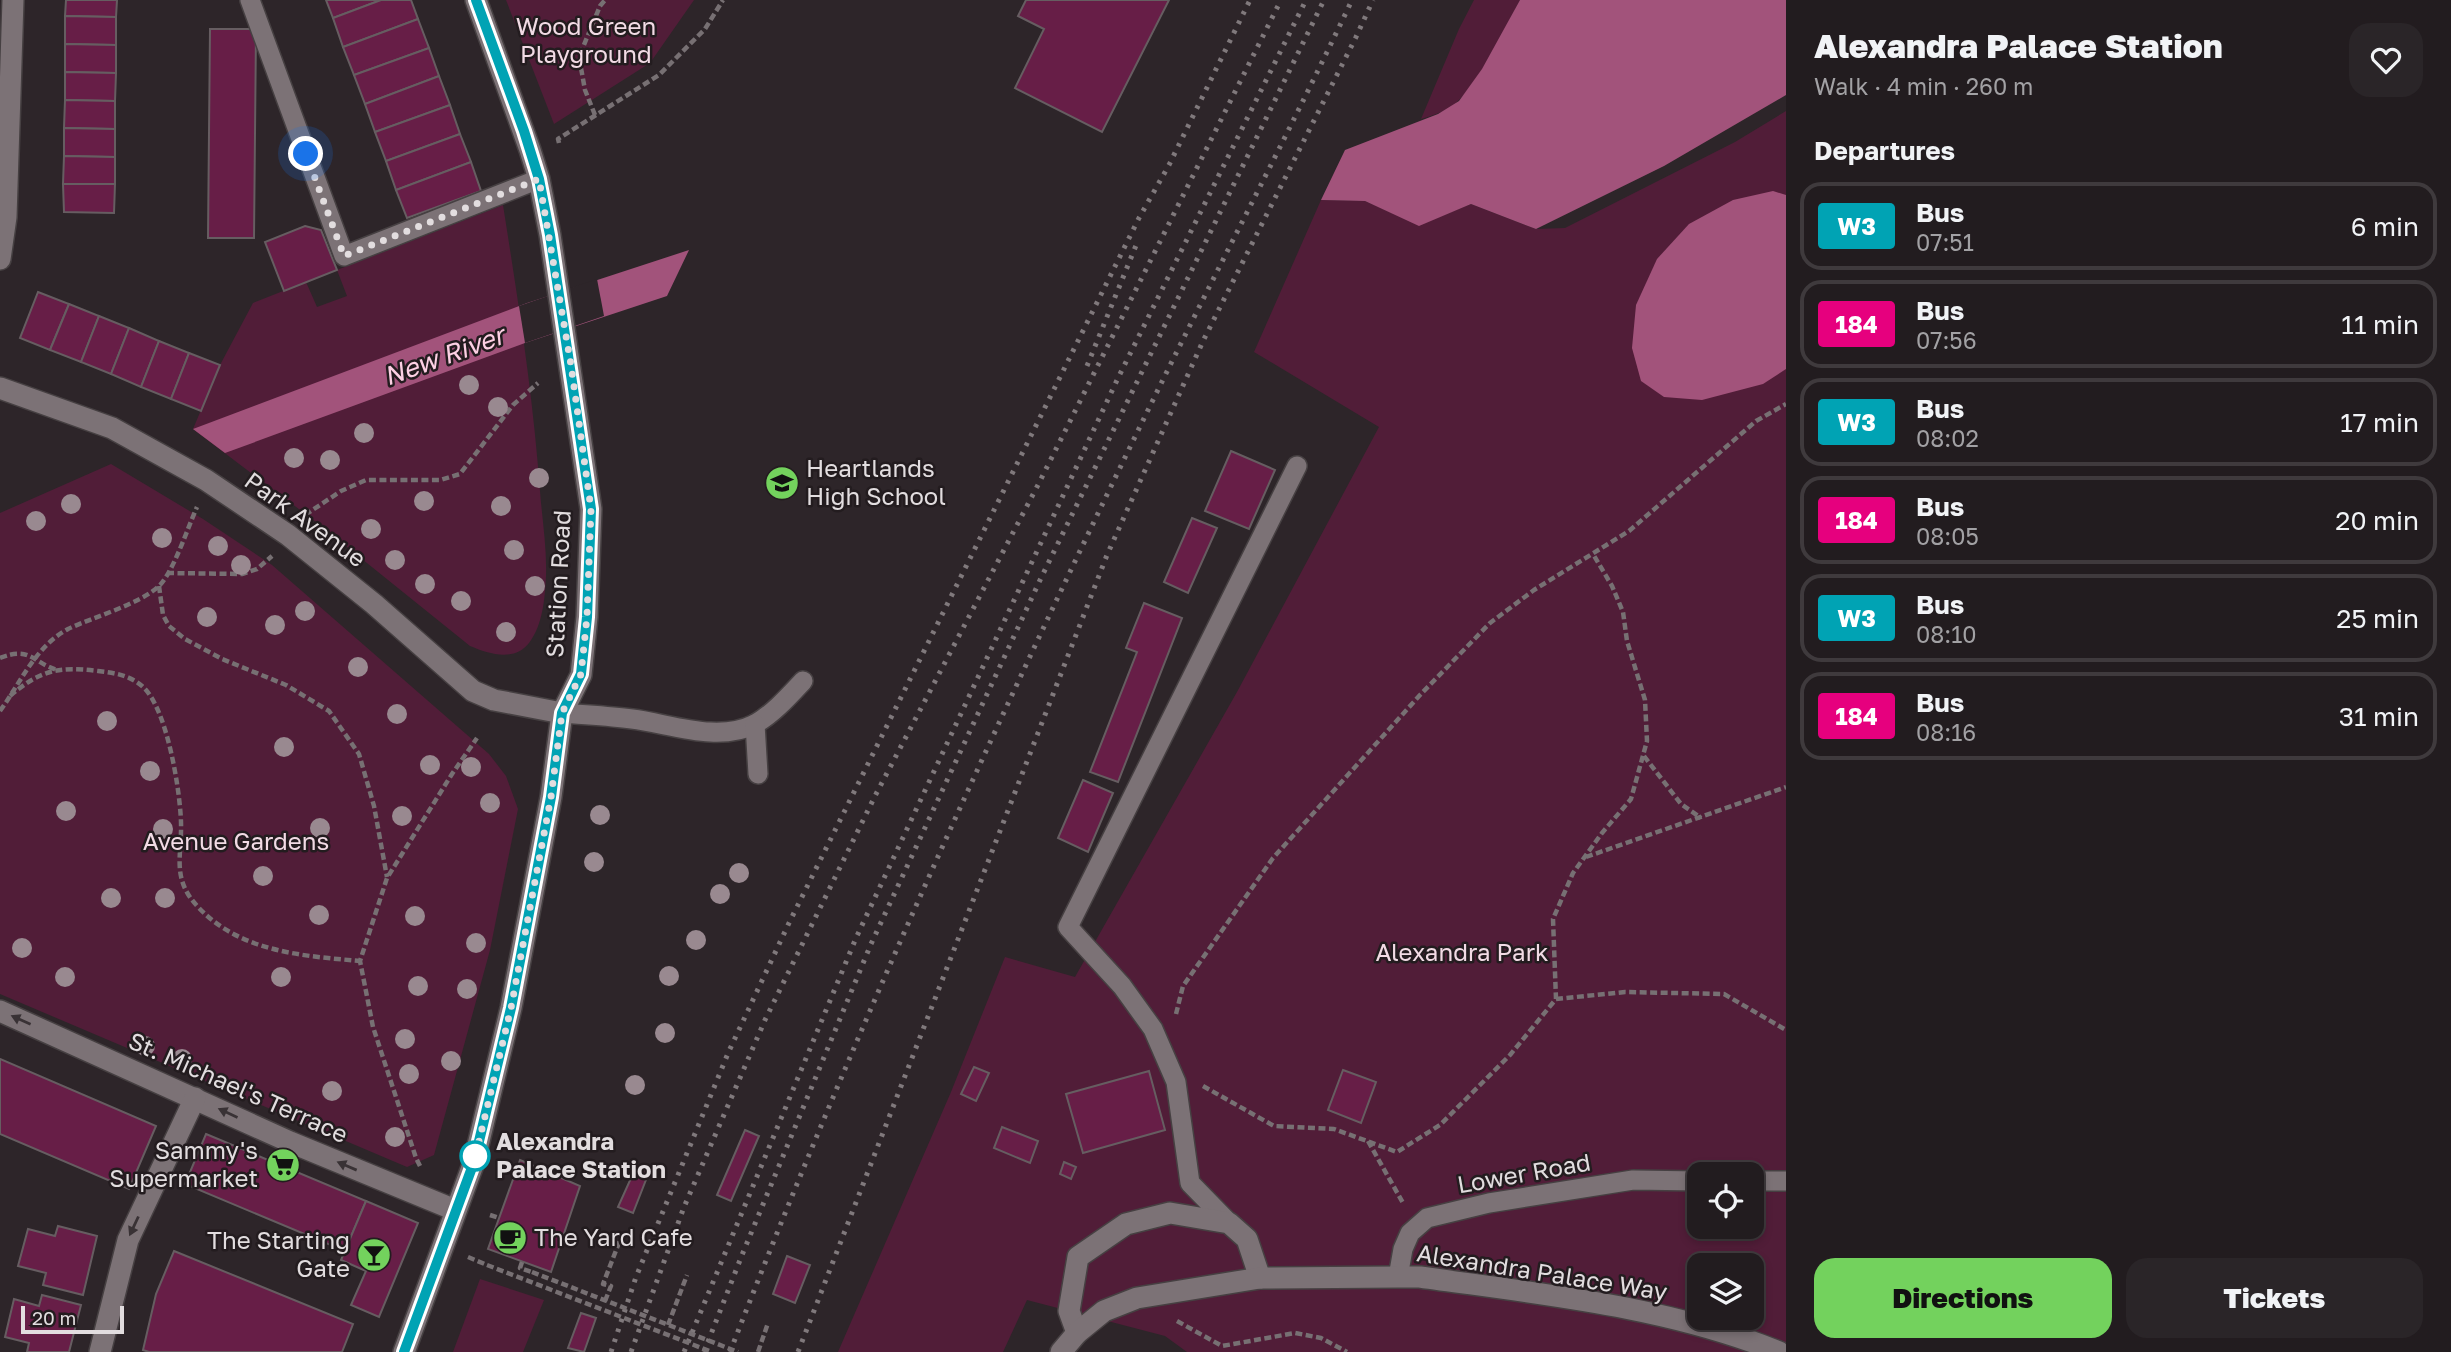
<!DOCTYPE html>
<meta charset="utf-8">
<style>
body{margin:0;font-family:"Golos Text",sans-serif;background:#2a2528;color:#f1f3f6;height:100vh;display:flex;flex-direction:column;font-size:26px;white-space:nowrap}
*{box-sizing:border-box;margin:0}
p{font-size:23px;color:#a2a1a4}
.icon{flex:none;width:38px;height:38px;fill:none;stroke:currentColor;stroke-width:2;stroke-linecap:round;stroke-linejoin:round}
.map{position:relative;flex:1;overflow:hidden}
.details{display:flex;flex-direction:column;background:#221c1f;width:665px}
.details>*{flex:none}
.badge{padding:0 14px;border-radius:5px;font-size:24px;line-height:46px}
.fabs{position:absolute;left:1687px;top:1162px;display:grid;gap:14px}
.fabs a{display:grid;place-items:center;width:77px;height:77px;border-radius:14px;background:#221c1f;box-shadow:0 4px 10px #0003,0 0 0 2px #3f3a3d;font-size:35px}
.scale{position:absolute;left:21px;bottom:18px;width:103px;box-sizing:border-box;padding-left:7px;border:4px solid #e2dddf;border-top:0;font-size:19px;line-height:24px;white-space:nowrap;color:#e2dddf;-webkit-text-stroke:5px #231c1f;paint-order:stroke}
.you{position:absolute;width:35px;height:35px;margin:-18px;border:5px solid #fff;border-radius:50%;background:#1a73e8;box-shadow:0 0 0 10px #1a73e833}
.map>.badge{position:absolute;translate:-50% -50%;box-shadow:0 0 0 4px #fff}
h2{padding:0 28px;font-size:26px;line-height:63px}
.round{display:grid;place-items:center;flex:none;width:74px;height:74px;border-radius:21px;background:#2a2528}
.summary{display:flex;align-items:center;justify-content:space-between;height:119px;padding:0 28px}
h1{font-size:33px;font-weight:800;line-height:52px}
.primary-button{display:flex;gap:14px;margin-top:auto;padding:14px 28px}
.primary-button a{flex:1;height:80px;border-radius:21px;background:#73d25d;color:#111;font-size:28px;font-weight:800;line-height:80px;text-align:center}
.primary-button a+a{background:#2a2528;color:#f1f3f6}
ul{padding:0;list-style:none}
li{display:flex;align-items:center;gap:21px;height:88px;margin:0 14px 10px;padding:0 14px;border:4px solid #3f3a3d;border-radius:21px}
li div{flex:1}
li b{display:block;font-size:26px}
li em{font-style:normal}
li .badge{min-width:77px;font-weight:700;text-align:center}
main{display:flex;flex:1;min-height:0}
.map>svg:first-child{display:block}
</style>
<main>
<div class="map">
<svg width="1786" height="1352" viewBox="0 0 1786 1352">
<rect width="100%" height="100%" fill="#2d2529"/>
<!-- green -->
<g fill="#511d38" fill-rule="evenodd">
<path d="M506,0H694L650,63L554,124Z"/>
<path d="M1474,0H1520C1502,33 1486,71 1460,99C1450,110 1435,115 1421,119L1459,29Z"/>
<path d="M1786,111V1352H1187L1165,1336L1027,1300L1003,1352H838L951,1092L1005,957L1075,977L1237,692L1379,427L1254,352L1321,200L1365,201L1419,225L1471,204L1536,229L1565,228L1735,142ZM1699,1174H1752V1227H1699ZM1699,1265H1752V1318H1699Z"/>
<path d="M503,205C518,300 533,394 540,491C542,518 547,548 546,576C545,597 543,625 529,643C514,662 489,654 470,646L316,522L193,429L220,365L253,303L306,282L317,307L347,296L337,270Z"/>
<path d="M111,464L203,519L272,565L489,754L506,776L518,809L490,950L434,1155L407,1167L0,994V513Z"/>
<path d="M480,1279L544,1300L523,1352H453Z"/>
</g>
<!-- water -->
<g fill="#a2537b">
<path d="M1520,0H1786V95L1664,166L1536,229L1471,204L1419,226L1365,201L1321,200L1345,150L1438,114L1459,101L1482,69Z"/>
<path d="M1773,191L1786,195V369L1763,384L1702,400L1664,397L1641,381L1632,348L1636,305L1657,259L1689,224L1733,200Z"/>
<path d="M689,250L667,296L525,343L225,453L193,429L527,303Z"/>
</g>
<!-- pier -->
<path fill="#2d2529" d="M597,279L604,316L525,343L519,306Z"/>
<!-- building -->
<g fill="#671e47" stroke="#665d61" stroke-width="2">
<path d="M66,0H117L116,17L65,16Z"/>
<path d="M326,0H381L333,18Z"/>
<path d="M381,0H411L418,19L343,47L333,18Z"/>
<path d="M1026,0H1169L1102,132L1015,88L1044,29L1018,16Z"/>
<path d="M65,16L116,17V45L65,44Z"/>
<path d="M418,19L429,48L354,75L343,47Z"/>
<path d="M210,29H256L254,238H208Z"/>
<path d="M65,44L116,45V73L65,72Z"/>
<path d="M429,48L439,76L365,104L354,75Z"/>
<path d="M65,72L116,73L115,101L65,100Z"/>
<path d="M439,76L450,105L375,132L365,104Z"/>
<path d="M65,100L115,101V129L64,128Z"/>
<path d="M450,105L460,134L386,161L375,132Z"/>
<path d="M64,128L115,129V157L64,156Z"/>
<path d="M460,134L471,162L396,190L386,161Z"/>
<path d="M64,156L115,157V184H63Z"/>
<path d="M471,162L481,191L407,218L396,190Z"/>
<path d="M63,184H115L114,213L64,212Z"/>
<path d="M305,226L321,230L337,270L284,291L265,242Z"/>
<path d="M38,292L69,304L50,350L20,338Z"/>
<path d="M69,304L99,316L81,362L50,350Z"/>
<path d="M99,316L129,328L111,374L81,362Z"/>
<path d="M129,328L159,341L141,387L111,374Z"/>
<path d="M159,341L189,353L171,399L141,387Z"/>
<path d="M189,353L220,365L201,411L171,399Z"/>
<path d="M1231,451L1275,470L1249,529L1205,511Z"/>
<path d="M1192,518L1217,528L1188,593L1164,582Z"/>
<path d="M1144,603L1182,618L1118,782L1090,772L1137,652L1126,648Z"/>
<path d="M1083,780L1113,793L1088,852L1058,838Z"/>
<path d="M0,1059L156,1126L129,1189L0,1134Z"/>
<path d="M974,1067L989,1073L976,1101L961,1094Z"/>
<path d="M1343,1070L1376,1082L1361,1123L1328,1110Z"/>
<path d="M1149,1071L1165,1130L1083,1153L1066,1094Z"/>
<path d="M1002,1127L1038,1141L1030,1163L994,1148Z"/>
<path d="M745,1130L759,1136L731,1201L717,1195Z"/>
<path d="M206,1134L366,1201L345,1251L185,1184Z"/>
<path d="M520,1160L580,1186L551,1272L488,1249Z"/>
<path d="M1064,1162L1076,1167L1071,1179L1060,1174Z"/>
<path d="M636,1167L649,1172L633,1213L618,1207Z"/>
<path d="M366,1201L418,1223L379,1317L351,1305L366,1271L341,1260Z"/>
<path d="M58,1226L97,1236L83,1295L43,1285L46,1273L18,1266L28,1229L55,1236Z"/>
<path d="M174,1251L353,1324L342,1352H149L143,1350L156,1294Z"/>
<path d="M787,1256L810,1265L795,1303L773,1294Z"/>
<path d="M42,1295L81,1305L69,1352H27L29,1343L5,1337L14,1299L39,1306Z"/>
<path d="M581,1313L596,1318L584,1352L568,1348Z"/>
</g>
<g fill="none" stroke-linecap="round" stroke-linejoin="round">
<!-- lane casing -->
<g stroke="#464042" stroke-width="22">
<g id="lane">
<path d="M250,0L344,256L539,179"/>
<path d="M562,713C585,715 609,716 632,719C671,724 718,743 755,724C773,714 789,696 803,681"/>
<path d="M755,724L758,774"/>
<path d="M1752,1181H1786"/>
<path d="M1229,1223L1190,1183L1176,1082L1153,1029L1122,986L1068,927L1297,466"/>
<path d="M1398,1277L1403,1249L1410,1233L1427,1218L1489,1203L1633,1180L1699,1181"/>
</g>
</g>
<!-- street casing -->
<g stroke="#464042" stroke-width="24">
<g id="street">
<path d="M0,259L6,217L13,0"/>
<path d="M0,1011L290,1142L455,1210"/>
<path d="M1077,1333L1069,1311L1078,1257L1126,1224L1170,1213L1229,1223L1247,1239L1260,1278"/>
<path d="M100,1352L128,1240L195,1098"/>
</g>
</g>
<!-- secondary casing -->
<g stroke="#464042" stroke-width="24">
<g id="secondary">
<path d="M0,388L112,428L206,480L288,535L374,604L473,691L494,700L562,713"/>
<path d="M404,1352L474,1162L511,1008L551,797L562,713L581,675L587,617L591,509L550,235L539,179L530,150L476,0"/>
<path d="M1061,1352L1077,1333L1104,1311L1137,1298L1260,1278L1398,1277H1420C1540,1294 1666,1306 1779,1352"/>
</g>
</g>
<!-- path -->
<g stroke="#777073" stroke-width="4.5" stroke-dasharray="7 3.5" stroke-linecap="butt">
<path d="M595,115L585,90L579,57L600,6L605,0"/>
<path d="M559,143L558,139L659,75L705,29L723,0"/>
<path d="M305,515L341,491L366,480H440L460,474L513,405L538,383"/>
<path d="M167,573L242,574L257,569L272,556"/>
<path d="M159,586L163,615L169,626L185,639L222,659L286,685L329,711L359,754L374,806L387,877"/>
<path d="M0,658C30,646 32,662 57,670"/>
<path d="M10,696C40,670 59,666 98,671C115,673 129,675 142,686C167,707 180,790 181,822C182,857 171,878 198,907C240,952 303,956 360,961"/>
<path d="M0,711C21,682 35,647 68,629C93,617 141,604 160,585C174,570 188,527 197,507"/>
<path d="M1644,756L1681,804L1701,818"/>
<path d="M1586,857L1786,787"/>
<path d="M1556,999L1625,992L1724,994L1786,1030"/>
<path d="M1176,1014L1183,986L1273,858L1420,695L1490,623L1534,590L1629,531L1756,421L1786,404"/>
<path d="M1203,1086L1274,1126L1334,1129L1397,1152L1440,1125L1510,1055L1556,999L1553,919L1573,873L1602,833L1631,799L1647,741L1645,700L1627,641L1623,612L1612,586L1593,554"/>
<path d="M1368,1141L1403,1203"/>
<path d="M420,1166L416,1158L373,1027L360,961L387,878L452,774L477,738"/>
<path d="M490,1215L499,1218"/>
<path d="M468,1257L487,1265"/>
<path d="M522,1262L520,1268L532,1272"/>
<path d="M605,1301L611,1286L603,1284L622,1235"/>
<path d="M1177,1321L1222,1346L1295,1333L1321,1338L1347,1352"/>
<path d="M668,1325L687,1275"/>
<path d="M758,1352L768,1323"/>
</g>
<!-- lane -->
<use href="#lane" stroke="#7c7276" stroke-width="19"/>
<!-- street -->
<use href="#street" stroke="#7c7276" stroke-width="21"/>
<!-- secondary -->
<use href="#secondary" stroke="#7c7276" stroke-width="21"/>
<!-- rail -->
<g stroke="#80797c" stroke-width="5" stroke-dasharray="3.5 7" stroke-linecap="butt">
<path d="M1087,366L1137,243"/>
<path d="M611,1352L636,1277L729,1051L789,923L1139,218L1169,165L1250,0"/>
<path d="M631,1352L684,1207L765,1020L875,796L1039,483L1281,0"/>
<path d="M684,1352L856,938L1118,378L1306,0"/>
<path d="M704,1352L742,1255L871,944L1041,578L1324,0"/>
<path d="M730,1352C855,1029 1000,713 1152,402C1218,267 1288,135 1352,0"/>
<path d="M798,1352L1107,555L1203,341L1356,37L1373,0"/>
</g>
<!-- path-bridge -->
<g stroke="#777073" stroke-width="4.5" stroke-dasharray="7 3.5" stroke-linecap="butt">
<path d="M487,1265L712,1352"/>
<path d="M532,1272L738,1352"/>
</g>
</g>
<!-- trees -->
<g fill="#998990">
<circle cx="469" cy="385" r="10"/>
<circle cx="498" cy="407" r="10"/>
<circle cx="364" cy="433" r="10"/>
<circle cx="294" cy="458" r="10"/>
<circle cx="330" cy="460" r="10"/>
<circle cx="539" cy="478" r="10"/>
<circle cx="424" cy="501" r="10"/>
<circle cx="71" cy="504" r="10"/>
<circle cx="501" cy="506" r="10"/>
<circle cx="36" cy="521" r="10"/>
<circle cx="371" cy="529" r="10"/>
<circle cx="162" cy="538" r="10"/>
<circle cx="218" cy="546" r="10"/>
<circle cx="514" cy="550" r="10"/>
<circle cx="395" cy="560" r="10"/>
<circle cx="241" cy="565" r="10"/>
<circle cx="425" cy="584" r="10"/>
<circle cx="535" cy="586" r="10"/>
<circle cx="461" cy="601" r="10"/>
<circle cx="305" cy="611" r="10"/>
<circle cx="207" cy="617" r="10"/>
<circle cx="275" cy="625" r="10"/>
<circle cx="506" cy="632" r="10"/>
<circle cx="358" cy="667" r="10"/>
<circle cx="397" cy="714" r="10"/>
<circle cx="107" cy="721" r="10"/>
<circle cx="284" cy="747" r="10"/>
<circle cx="430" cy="765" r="10"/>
<circle cx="471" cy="767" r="10"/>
<circle cx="150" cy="771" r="10"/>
<circle cx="490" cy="803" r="10"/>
<circle cx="66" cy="811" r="10"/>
<circle cx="600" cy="815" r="10"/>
<circle cx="402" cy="816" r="10"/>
<circle cx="320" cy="828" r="10"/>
<circle cx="163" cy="829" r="10"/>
<circle cx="594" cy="862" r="10"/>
<circle cx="739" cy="873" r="10"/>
<circle cx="263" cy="876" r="10"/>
<circle cx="720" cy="894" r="10"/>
<circle cx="111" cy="898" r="10"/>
<circle cx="165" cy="898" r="10"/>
<circle cx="319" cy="915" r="10"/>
<circle cx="415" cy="916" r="10"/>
<circle cx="696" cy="940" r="10"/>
<circle cx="476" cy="943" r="10"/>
<circle cx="22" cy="948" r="10"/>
<circle cx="669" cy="976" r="10"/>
<circle cx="65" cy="977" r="10"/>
<circle cx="281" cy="977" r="10"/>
<circle cx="418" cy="986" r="10"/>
<circle cx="467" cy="989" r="10"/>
<circle cx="665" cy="1033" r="10"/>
<circle cx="405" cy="1039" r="10"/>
<circle cx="145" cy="1046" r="10"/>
<circle cx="182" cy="1059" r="10"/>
<circle cx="451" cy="1061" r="10"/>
<circle cx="409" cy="1074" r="10"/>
<circle cx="635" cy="1085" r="10"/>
<circle cx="332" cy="1091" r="10"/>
<circle cx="395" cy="1137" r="10"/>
</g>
<!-- one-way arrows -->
<defs><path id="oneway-solid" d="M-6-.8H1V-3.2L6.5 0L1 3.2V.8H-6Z" transform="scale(1.75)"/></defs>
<g fill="#393235">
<use href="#oneway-solid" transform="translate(21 1020) rotate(-156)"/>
<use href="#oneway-solid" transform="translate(228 1113) rotate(-155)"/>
<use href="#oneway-solid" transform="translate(347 1166) rotate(-157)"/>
<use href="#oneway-solid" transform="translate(134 1226) rotate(115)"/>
</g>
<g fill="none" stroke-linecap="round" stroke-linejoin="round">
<!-- line casing -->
<g stroke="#fff" stroke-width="16">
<path id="line" d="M404,1352L474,1162L511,1008L551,797L562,713L581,674L587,617L591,509L550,235L539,179L524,131L476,0"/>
</g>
<!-- line -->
<use href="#line" stroke="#00a3b4" stroke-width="10"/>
<!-- walk -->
<path stroke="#e2dddf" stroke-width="7" stroke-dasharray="0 12.6" d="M306,154L344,256L539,179L571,365L591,509L587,617L581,674L562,713L551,797L511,1008L474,1162L475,1156"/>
</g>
<!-- icons -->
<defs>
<g id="school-disc" transform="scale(1.75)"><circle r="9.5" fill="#73d25d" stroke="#231c1f"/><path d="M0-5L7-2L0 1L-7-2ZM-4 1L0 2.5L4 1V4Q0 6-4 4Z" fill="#111"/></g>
<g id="supermarket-disc" transform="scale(1.75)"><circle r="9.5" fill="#73d25d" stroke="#231c1f"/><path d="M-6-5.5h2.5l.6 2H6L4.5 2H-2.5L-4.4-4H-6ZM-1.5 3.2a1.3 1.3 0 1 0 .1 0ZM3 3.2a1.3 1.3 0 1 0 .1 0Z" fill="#111"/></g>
<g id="cafe-disc" transform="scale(1.75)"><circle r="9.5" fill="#73d25d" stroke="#231c1f"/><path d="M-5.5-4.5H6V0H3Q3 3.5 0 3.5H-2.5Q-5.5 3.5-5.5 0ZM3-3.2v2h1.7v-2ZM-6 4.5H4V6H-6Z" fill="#111"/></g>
<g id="bar-disc" transform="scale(1.75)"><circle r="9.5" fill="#73d25d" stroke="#231c1f"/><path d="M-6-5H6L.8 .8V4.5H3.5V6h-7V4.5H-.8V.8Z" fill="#111"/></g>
</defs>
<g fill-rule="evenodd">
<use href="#school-disc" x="782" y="483"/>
<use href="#supermarket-disc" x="283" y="1165"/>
<use href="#cafe-disc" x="510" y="1238"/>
<use href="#bar-disc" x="374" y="1255"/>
</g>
<!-- markers -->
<circle fill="#fff" stroke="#00a3b4" stroke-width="3.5" cx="475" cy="1156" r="14"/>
<g text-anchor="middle" stroke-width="5" stroke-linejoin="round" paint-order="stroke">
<!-- park labels -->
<g font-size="24" fill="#f2dbe5" stroke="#231c1f">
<text x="586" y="35">Wood Green<tspan x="586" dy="28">Playground</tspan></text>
<text x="236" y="850">Avenue Gardens</text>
<text x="1462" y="961">Alexandra Park</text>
</g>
<!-- poi labels -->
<g font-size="24" fill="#e2dddf" stroke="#231c1f" text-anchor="start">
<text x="806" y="477">Heartlands<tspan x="806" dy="28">High School</tspan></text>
<text x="258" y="1159" text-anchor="end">Sammy's<tspan x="258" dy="28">Supermarket</tspan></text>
<text x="534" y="1246">The Yard Cafe</text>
<text x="350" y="1249" text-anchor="end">The Starting<tspan x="350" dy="28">Gate</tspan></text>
</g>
<!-- street labels -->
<g font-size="24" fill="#e2dddf" stroke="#231c1f">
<text transform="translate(305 520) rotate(36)" y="8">Park Avenue</text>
<text transform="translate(559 584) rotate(-87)" y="8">Station Road</text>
<text transform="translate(238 1088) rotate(24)" y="8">St. Michael's Terrace</text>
<text transform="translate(1524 1174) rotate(-10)" y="8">Lower Road</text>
<text transform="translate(1542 1273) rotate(9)" y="8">Alexandra Palace Way</text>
</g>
<!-- stop labels -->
<g font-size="24" font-weight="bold" fill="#e2dddf" stroke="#231c1f" text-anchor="start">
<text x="496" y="1150">Alexandra<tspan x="496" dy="28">Palace Station</tspan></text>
</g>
<!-- water labels -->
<g font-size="26" font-style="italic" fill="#fdd0e4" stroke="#231c1f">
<text transform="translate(444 356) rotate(-20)" y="9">New River</text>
</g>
</g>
</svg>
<div class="fabs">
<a><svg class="icon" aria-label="locate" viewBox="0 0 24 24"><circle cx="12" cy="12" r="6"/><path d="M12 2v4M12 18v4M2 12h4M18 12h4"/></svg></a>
<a><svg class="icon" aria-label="layers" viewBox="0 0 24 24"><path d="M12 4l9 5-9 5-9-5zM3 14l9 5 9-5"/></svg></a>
</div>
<div class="scale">20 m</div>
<div class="you" style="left:306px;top:154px"></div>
</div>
<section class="details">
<div class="summary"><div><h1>Alexandra Palace Station</h1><p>Walk · 4 min · 260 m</p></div><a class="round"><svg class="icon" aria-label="heart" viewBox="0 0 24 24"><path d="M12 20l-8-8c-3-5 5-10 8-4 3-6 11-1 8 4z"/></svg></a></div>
<h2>Departures</h2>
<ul>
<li><span class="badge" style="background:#00a3b4;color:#fff">W3</span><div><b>Bus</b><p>07:51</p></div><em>6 min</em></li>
<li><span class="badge" style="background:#e6007e;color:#fff">184</span><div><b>Bus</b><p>07:56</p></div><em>11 min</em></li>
<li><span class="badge" style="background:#00a3b4;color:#fff">W3</span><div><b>Bus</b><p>08:02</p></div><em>17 min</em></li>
<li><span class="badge" style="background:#e6007e;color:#fff">184</span><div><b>Bus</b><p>08:05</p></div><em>20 min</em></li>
<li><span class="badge" style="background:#00a3b4;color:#fff">W3</span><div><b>Bus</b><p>08:10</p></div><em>25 min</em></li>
<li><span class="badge" style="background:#e6007e;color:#fff">184</span><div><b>Bus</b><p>08:16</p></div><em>31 min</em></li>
</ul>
<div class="primary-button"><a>Directions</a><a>Tickets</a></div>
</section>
</main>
